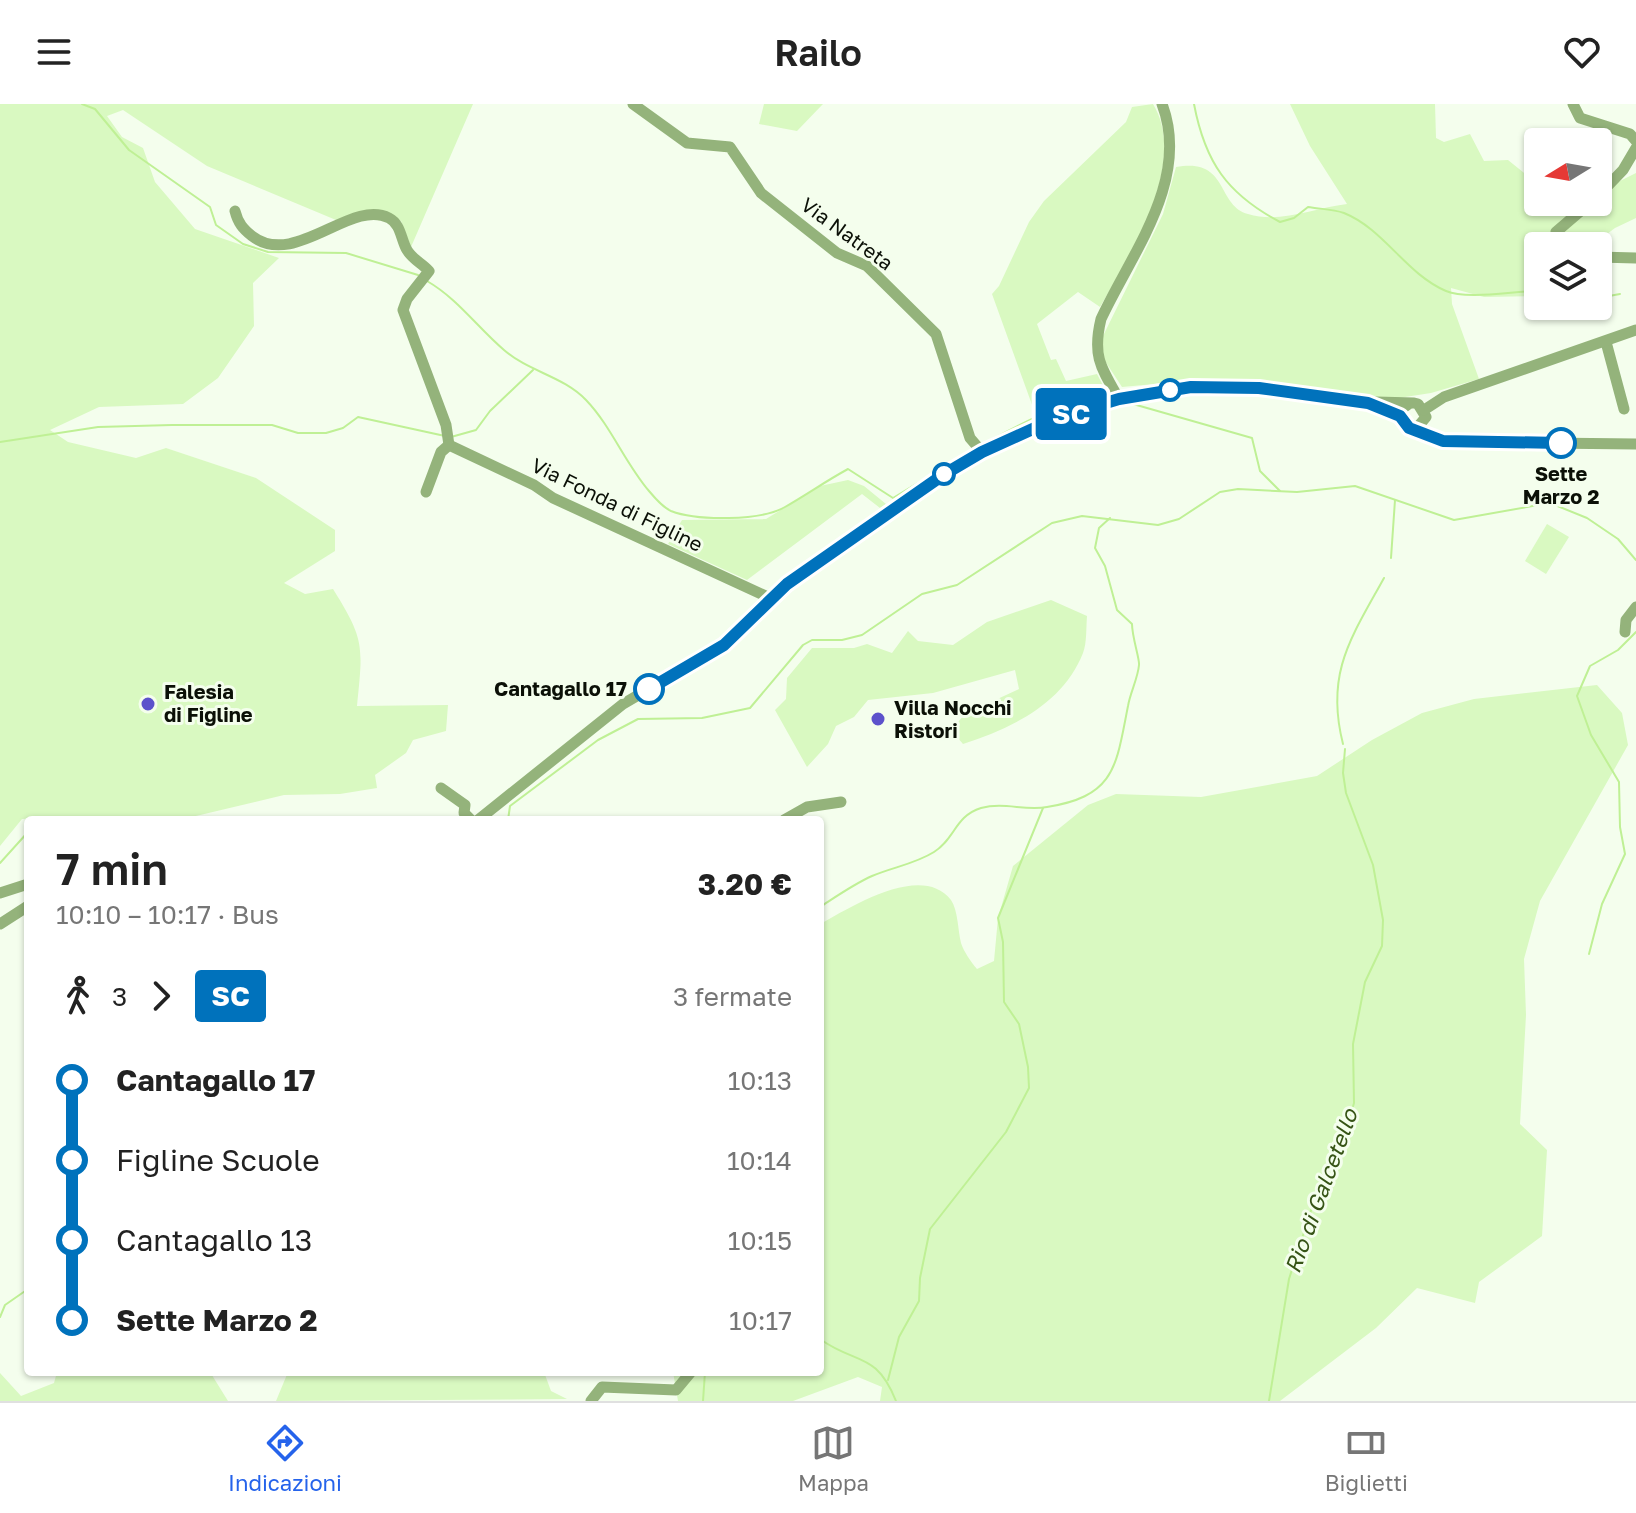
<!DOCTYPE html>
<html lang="it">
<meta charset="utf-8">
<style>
body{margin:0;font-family:"Golos Text",sans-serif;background:#f6f6f6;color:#222;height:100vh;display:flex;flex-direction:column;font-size:30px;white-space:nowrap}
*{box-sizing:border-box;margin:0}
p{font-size:26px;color:#767676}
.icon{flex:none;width:44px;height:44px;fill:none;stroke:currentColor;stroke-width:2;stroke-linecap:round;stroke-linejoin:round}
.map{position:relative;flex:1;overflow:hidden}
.sheet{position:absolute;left:24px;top:712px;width:800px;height:560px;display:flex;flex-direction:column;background:#fff;border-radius:8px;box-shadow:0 2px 6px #0004}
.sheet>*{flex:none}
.badge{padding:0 16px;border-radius:6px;font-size:28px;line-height:52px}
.needle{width:52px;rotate:259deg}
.buttons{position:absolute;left:1524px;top:24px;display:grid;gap:16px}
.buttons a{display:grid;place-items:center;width:88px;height:88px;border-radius:8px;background:#fff;box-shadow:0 2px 6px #0004;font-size:40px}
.map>.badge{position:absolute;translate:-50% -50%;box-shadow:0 0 0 4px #fff}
.legs{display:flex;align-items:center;gap:12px;height:88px;padding:0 32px;font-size:26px}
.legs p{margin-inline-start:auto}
.head{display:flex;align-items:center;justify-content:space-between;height:136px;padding:0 32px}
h1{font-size:44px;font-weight:600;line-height:60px}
ul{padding:0 32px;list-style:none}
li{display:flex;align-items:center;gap:28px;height:80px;font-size:30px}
li i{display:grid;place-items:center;width:12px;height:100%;margin:0 10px;background:currentColor}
li i::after{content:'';width:20px;height:20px;margin:-10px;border:6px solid;border-radius:50%;background:#fff}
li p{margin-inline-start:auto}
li:first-child i{background:linear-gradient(#0000 50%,currentColor 0)}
li:last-child i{background:linear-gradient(currentColor 50%,#0000 0)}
header{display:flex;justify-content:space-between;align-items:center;height:104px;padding:0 32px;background:#fff;font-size:36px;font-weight:600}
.tab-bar{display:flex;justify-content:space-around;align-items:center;height:112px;border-top:2px solid #e0e0e0;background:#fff;font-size:22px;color:#767676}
.tab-bar a{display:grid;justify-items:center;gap:4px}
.tab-bar .selected{color:#2563eb}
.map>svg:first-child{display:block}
</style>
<header><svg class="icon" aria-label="menu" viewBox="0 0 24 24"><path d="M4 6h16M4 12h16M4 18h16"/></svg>Railo<svg class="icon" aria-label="heart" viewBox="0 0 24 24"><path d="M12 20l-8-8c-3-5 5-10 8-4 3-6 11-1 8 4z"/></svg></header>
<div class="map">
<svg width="1636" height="1297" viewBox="0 0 1636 1297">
<rect width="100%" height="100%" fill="#f4feed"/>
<!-- green -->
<g fill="#d9f9c1">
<path d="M0,0H473L411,143L401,117L375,107L336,116L207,62L123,6L107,12L122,33L143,44L155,78L195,125L279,154L253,179L254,222L218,274L183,300L99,303L50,326L68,338L136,354L166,344L256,374L335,426V447L284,479L305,490L333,485C365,536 363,542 357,602L448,601L446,627L413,636L406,649L375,671L377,684L340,690L284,691L179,716L86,712L22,715L0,742Z"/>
<path d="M764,0H823L797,27L759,20Z"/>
<path d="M1153,0C1189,59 1130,152 1100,203L1078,188L1037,220L1051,256L1056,255L1066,277L1097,270L1107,289L1035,309L992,190L999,182L1029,118L1044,97L1126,18L1132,3Z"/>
<path d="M1290,0H1435L1436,34L1444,38L1470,30L1484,57L1508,56L1538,80V98H1598V88L1636,69V114L1615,124L1591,142H1538V192L1484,193L1451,184L1452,200L1479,275L1431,289L1392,295L1210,275L1122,283L1101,251L1103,232L1163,110L1176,63C1229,53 1216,101 1248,110C1280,120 1314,104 1347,100L1310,42Z"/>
<path d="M848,376L864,382L886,400L880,404L862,390L747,476L668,440L682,416L766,415L820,382Z"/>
<path d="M1547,420L1569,433L1546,470L1525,457Z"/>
<path d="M1051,496L1087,512C1086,524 1087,539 1083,549C1063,600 1012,624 963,640L951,626L965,610L1019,585L1015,566L933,589L868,596L854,613L836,622L828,640L807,663L775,606L786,595L787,574L812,544H854L867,540L892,549L908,527L918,537L953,541L987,518Z"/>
<path d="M1597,581L1622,609L1628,641L1540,797L1524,855L1526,911L1520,1020L1547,1046L1542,1132L1479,1178L1475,1199L1417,1184L1376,1224L1280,1297H880L882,1283L858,1273L793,1297H678L673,1268H820V820C851,803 922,758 951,796C958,806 958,827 961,839C964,848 971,858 977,865L994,857L998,814L1013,762L1088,701L1116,690L1201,693L1317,672L1372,636L1422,609L1474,595Z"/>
<path d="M57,1268H210L228,1297H0V1269L21,1292L54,1279Z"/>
<path d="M288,1268H544L551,1287L567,1295L276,1297Z"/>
</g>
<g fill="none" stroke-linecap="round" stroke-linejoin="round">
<!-- stream -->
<g stroke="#bff095" stroke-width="2">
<path d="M82,0L95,5L129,46L210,103L216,121L243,140L268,148L346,149L418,171"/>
<path d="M1194,0C1205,58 1227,90 1280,118L1294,114L1308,103C1319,105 1333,105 1344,109C1384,125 1406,170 1446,187C1467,196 1514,187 1538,187"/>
<path d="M427,177C458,195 477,223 504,246C529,268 563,272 586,296C611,322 625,359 649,387C654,393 664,404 671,407C697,417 761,417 785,403C806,391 826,377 848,365L893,394L972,346"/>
<path d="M1598,194L1620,190"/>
<path d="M1126,298L1252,334L1260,367L1280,387"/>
<path d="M451,333L476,326L490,307L533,266"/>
<path d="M0,338L98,323L172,321H272L298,329H326L343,324L358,313L445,332"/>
<path d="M981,341C1011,326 1076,287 1109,294"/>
<path d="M1391,454L1395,396"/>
<path d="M1343,640C1325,569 1351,534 1384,474"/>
<path d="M508,716L510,702L598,636L638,615L702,614L750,604L803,541L812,536H842L862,531L922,490L957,481L1052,419L1082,412L1158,421L1179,415L1220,388L1238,385L1297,388L1355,382L1454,416L1550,399L1587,414L1618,435L1636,456"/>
<path d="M0,759L28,728"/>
<path d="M820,803C837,792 854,780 872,772C893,763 915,760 934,748C955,735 955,712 981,704C1004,698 1025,707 1047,703C1116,692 1116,662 1128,602C1130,589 1138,574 1139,561C1140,556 1132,533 1132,520L1117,506L1105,462L1095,444L1099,424L1110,414"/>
<path d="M1589,850L1602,800L1625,750L1620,723L1619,678L1591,631L1577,592L1590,562L1618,546L1636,528"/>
<path d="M0,1213L5,1201L28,1185"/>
<path d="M820,1235C856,1261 876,1247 896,1297"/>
<path d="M888,1276L899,1233L919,1197L920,1174L930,1125L1006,1028L1029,984L1028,963L1019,920L1004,898L1003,838L998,814L1043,704"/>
<path d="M703,1297L705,1268"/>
<path d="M1269,1297L1289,1175L1324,1066L1348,1020L1354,999L1353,940L1365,878L1382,842L1383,816L1373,761L1346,689L1343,669L1345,645"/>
</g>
<!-- minor -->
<g stroke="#94b37b" stroke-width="11">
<path d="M633,0L687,39L730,43L761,89L837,149L867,162L936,230L970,334L982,348"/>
<path d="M1573,0L1580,14L1630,30L1636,37"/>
<path d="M1598,92L1623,66L1636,44"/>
<path d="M235,107C238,119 243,125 252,132C295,165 351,94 389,114C401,120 401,136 407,146C413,156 422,159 429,167L407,195L403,206L446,321L449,341"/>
<path d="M1571,142L1558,135L1556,128L1591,98"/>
<path d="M1598,153L1636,154"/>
<path d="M1606,238L1624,305"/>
<path d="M1119,295C1101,264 1092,252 1101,215C1131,150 1191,76 1162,0"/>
<path d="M1376,298L1414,299L1418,300L1426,313L1416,325L1405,322L1400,316L1403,304L1410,299"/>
<path d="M1424,306L1444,293L1636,226"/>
<path d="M1412,325L1457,338L1636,340"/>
<path d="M449,341L534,381L553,394L770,494"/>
<path d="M426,388L441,348L449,341"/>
<path d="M1625,528L1626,516L1636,503"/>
<path d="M441,684L465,701L464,709L471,716"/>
<path d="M478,716L623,600L724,541L770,494L888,407L982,348L1059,313L1119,295L1197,283L1259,284L1366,299L1400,312"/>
<path d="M784,716L807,703L841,698"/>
<path d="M0,789L28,780"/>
<path d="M0,820L28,802"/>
<path d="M591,1297L602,1283L676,1286L691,1268"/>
</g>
</g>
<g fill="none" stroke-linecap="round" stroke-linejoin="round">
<!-- line-1 casing -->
<g stroke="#fff" stroke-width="18">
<path id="line-1" d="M649,585L724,541L787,480L943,371L982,348L1059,313L1119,295L1191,283L1259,284L1368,299L1400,312L1409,324L1443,337L1561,339"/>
</g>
<!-- line-1 -->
<use href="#line-1" stroke="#0072bc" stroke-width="12"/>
</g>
<!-- markers -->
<g fill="#fff" stroke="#0072bc" stroke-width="4">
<circle cx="1170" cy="286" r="10"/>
<circle cx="1561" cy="339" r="14"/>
<circle cx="944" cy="370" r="10"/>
<circle cx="649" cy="585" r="14"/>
</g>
<g fill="#5c52cb" stroke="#f4feed" stroke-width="3">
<circle cx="148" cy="600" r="8"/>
<circle cx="878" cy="615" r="8"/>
</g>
<g text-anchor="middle" stroke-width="6" stroke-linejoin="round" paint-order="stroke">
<!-- street labels -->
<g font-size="20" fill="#0b1007" stroke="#f4feed">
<text transform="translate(847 130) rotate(36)" y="7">Via Natreta</text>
<text transform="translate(617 401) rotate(26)" y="7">Via Fonda di Figline</text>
</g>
<!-- stop labels -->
<g font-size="20" font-weight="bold" fill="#0b1007" stroke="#f4feed">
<text x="1561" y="377">Sette<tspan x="1561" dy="23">Marzo 2</tspan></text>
<text x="627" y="592" text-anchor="end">Cantagallo 17</text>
</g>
<!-- poi labels -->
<g font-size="20" font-weight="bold" fill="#0b1007" stroke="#f4feed" text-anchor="start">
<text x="164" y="595">Falesia<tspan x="164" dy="23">di Figline</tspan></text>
<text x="894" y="611">Villa Nocchi<tspan x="894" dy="23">Ristori</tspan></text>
</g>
<!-- water labels -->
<g font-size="22" font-style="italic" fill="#365416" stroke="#f4feed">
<text transform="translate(1321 1087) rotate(-70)" y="8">Rio di Galcetello</text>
</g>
</g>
</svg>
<div class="buttons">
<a><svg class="needle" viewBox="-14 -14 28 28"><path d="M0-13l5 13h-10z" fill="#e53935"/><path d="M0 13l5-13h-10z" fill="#767676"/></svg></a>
<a><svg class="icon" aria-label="layers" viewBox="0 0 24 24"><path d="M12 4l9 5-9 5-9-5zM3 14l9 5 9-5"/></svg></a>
</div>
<b class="badge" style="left:1071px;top:310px;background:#0072bc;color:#fff">SC</b>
<section class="sheet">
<div class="head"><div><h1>7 min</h1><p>10:10 – 10:17 · Bus</p></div><b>3.20 €</b></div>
<div class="legs"><svg class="icon" aria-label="walk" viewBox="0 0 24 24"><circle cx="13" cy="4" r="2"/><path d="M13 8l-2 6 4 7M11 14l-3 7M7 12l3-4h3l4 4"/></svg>3<svg class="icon" aria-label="forward" viewBox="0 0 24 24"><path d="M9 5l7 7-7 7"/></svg><b class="badge" style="background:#0072bc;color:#fff">SC</b><p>3 fermate</p></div>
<ul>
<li><i style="color:#0072bc"></i><b>Cantagallo 17</b><p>10:13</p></li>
<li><i style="color:#0072bc"></i><span>Figline Scuole</span><p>10:14</p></li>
<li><i style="color:#0072bc"></i><span>Cantagallo 13</span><p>10:15</p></li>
<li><i style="color:#0072bc"></i><b>Sette Marzo 2</b><p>10:17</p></li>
</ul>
</section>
</div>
<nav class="tab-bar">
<a class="selected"><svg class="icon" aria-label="directions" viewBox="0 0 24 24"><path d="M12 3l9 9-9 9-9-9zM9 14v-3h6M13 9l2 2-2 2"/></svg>Indicazioni</a>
<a><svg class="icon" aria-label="map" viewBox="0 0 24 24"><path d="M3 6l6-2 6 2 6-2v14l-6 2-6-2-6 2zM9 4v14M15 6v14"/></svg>Mappa</a>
<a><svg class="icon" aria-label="tickets" viewBox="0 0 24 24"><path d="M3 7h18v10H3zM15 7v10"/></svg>Biglietti</a>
</nav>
